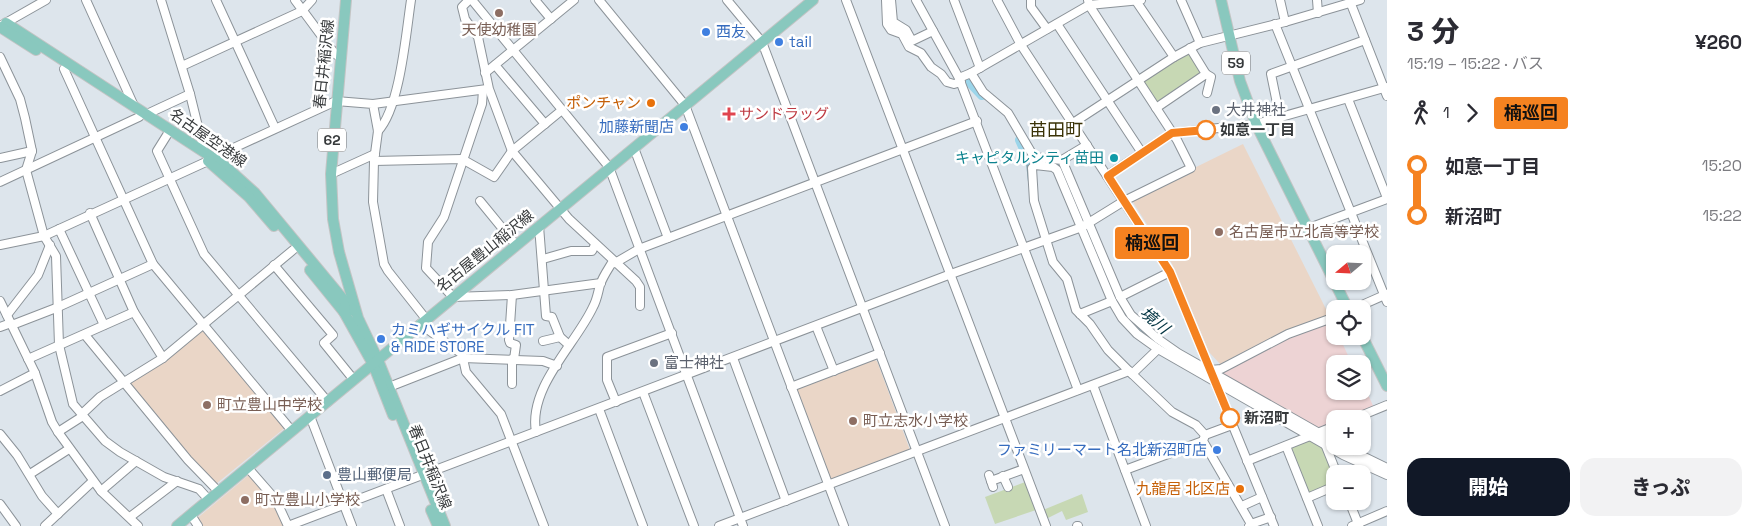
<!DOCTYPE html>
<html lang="ja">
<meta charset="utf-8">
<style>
body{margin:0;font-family:"Space Grotesk","Noto Sans JP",sans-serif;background:#f2f2f3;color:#2b2b33;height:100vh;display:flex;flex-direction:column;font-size:19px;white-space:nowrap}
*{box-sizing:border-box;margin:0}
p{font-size:16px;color:#7c7c81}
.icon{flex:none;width:28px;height:28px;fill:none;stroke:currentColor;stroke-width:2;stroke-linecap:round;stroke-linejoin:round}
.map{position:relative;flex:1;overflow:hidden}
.sheet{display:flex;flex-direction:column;background:#fff;width:375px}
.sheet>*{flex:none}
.badge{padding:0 10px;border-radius:4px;font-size:18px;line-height:32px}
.needle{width:32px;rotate:251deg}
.controls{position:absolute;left:1326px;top:245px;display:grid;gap:10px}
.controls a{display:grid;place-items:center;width:45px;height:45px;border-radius:10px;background:#fff;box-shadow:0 1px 4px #0004;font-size:25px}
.map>.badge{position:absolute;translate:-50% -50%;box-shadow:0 0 0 2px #fff}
.legs{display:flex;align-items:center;gap:8px;height:55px;padding:0 20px;font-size:16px}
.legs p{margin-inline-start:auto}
.headline{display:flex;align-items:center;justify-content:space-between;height:85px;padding:0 20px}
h1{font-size:28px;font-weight:800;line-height:38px}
.action{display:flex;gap:10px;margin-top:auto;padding:10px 20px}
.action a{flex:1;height:58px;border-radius:15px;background:#111827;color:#fff;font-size:20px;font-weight:800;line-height:58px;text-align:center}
.action a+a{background:#f2f2f3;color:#2b2b33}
ul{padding:0 20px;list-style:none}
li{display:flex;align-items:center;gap:18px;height:50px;font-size:19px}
li i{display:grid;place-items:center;width:8px;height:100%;margin:0 6px;background:currentColor}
li i::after{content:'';width:12px;height:12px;margin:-6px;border:4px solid;border-radius:50%;background:#fff}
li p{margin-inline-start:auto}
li:first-child i{background:linear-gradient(#0000 50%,currentColor 0)}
li:last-child i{background:linear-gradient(currentColor 50%,#0000 0)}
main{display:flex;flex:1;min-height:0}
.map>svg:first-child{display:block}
</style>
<main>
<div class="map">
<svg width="1387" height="526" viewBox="0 0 1387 526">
<rect width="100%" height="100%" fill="#dde5ec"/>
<!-- industrial -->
<path fill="#edd3d4" d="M1331,320L1335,328V336H1339L1352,364H1335V391H1362L1363,383L1374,408L1348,419H1335V424L1320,430L1224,375V370L1289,336Z"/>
<!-- education -->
<g fill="#ead6c7">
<path d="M1243,144L1329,315L1286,330L1220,364L1209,352L1172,264L1131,199Z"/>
<path d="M202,328L286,427L216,484L190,458L128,383Z"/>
<path d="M872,359L877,361L910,450L830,482L794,392L796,388Z"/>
<path d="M250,474L272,500L285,526H199L195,520Z"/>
</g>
<!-- green -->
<g fill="#c7d8b4">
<path d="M1189,50L1203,73L1157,103L1143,81Z"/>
<path d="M1308,436L1325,445L1335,474V486L1307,498L1286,446Z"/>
<path d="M1025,482L1036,510L995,524L985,497Z"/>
<path d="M1082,494L1088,512L1066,520L1062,511L1046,519L1043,510Z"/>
</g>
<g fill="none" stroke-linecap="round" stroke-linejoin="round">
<!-- stream -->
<g stroke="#7da6b6" stroke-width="2">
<path d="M1029,160L1027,163L1029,182"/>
<path d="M1030,189V199"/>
</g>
<!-- river -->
<g stroke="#9bd5ea" stroke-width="10">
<path d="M968,80L982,95"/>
<path d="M1020,140L1029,160L1058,164L1120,307L1149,338L1176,355"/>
</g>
<!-- minor casing -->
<g stroke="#8c9399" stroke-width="10">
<g id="minor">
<path d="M86,0L134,106"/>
<path d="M161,0L190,94L204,151"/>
<path d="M216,0L275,128"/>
<path d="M295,0L335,54L340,57"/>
<path d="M469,0L462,7L465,19L478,37L489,89L512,151L569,219L636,281L640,287V306"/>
<path d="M472,0L609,167L743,526"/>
<path d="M535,0L551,19"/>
<path d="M599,0L685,105L844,526"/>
<path d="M727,0L762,42L945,526"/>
<path d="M846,0L1046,526"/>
<path d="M886,0L887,24L891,30L902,34L909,47L921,53L931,67L941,74L947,82L954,84L961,82"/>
<path d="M891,0L893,22L906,30L912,41L933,31"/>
<path d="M916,0L959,78L971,73L983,92L1008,113L1034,157L1062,160L1120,297L1131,315L1158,339L1178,353L1335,442"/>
<path d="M954,0L980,68"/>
<path d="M997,0L1021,45L1170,272L1211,372"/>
<path d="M1031,0V7L1047,29"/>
<path d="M1181,0L1200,43"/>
<path d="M1280,0L1285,22"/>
<path d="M1317,0L1318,13"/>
<path d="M1136,1L1174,57"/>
<path d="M1351,4L1387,96"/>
<path d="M1057,24L1142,153"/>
<path d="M1275,24L1387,302"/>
<path d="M2,25L46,0"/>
<path d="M0,57L20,99L25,118L32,151L26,170L44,236L56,256L59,345L73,404L105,441L120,452L164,477L199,489L209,500"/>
<path d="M495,65L545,124"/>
<path d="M182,66L302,11L312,0"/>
<path d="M64,69L153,264L292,431"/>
<path d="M485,73L574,0"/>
<path d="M971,73L1089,5L1141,0"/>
<path d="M1206,74L1211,77L1207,93"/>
<path d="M959,78L1078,390"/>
<path d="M483,90L482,104L444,217L428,242L426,268L453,297L512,295L601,283"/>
<path d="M1348,99L1387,198"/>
<path d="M373,104L487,89"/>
<path d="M1156,108L1206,74L1190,48"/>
<path d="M147,114L190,94"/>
<path d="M1280,118L1271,74L1365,40"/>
<path d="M1073,123L1174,57L1200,43L1285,22L1360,0"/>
<path d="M378,131C400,108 406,33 411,0"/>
<path d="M167,135L157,151L204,254L328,402"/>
<path d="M634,148L668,238"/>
<path d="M214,157L336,101L373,104L378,131L374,161L373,202L384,264L388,271L426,319"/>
<path d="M0,158L32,151"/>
<path d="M1062,160L1087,145"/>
<path d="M374,161L462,159L494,177L512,151L562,110"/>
<path d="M331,174L375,154"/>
<path d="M1107,176L1172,133L1256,124L1387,87"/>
<path d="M0,182L139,117"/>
<path d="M480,201L516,245"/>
<path d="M90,213L134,312L163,358"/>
<path d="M539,226L546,316L552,317L560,337L569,345"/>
<path d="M1309,228L1387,199"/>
<path d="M59,229L104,325"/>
<path d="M0,245L44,236L208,161"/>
<path d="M543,259L571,251H592L595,245"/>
<path d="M615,263L639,249L977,121"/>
<path d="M274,265L333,335L324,343L354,380"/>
<path d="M512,295L509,340L510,343L516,345L514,359"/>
<path d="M1120,297L1170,272"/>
<path d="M0,301L35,373L52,422L58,432L101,491L138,526"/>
<path d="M1353,309L1387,294"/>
<path d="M1080,314L1112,301"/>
<path d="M7,315L38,275L50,245"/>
<path d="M420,324L462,354L466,372L501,414L544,526"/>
<path d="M12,325L56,308L153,264"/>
<path d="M816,326L834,371"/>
<path d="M0,327L11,323"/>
<path d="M85,335L188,460L219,492"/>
<path d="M543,341L560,337"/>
<path d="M733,358L786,501"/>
<path d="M28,359L134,312"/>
<path d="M512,359V384"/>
<path d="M1211,370L1221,369L1288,334L1335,317"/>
<path d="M1132,374L1158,349"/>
<path d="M1215,382L1274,526"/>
<path d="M1093,385L1146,526"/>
<path d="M389,387L463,358L543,361L557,366"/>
<path d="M791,387L880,353"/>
<path d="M0,391L35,373"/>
<path d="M643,392L694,526"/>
<path d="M616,402L607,380V357L672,333"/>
<path d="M599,409L643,526"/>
<path d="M82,414L100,397L163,358L293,250"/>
<path d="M310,416L352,526"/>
<path d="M1353,419L1387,405"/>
<path d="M58,432L83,416"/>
<path d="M536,432C528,387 576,344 593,307C597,300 598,292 600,285C603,276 609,268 613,261"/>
<path d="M0,434L17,455L42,496L58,514"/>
<path d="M1205,435L1232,425"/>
<path d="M1325,444L1337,474"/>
<path d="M1286,446L1318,526"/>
<path d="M1342,446L1387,468"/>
<path d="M1247,461L1335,426"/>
<path d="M248,468L276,500L288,526"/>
<path d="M1125,470L1203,441"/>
<path d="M30,474L69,449"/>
<path d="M989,475L993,487"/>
<path d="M1003,476L1008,487"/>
<path d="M991,481L1024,469"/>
<path d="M386,489L400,526"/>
<path d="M101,491L136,461"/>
<path d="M1307,498L1335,486"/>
<path d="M1349,501L1359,526"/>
<path d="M0,504L16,526"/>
<path d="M1242,506L1262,497"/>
<path d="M191,515L198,526"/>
<path d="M130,517L177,481"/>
<path d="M1251,524L1271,517"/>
<path d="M45,526L93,481"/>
<path d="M288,526L951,274L1082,227L1124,201L1191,168L1177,140L1089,5L1088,0"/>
<path d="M719,526L1129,371"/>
<path d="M1077,526H1078"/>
<path d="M1249,526L1251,524L1203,441L1205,435L1196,425L1172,412L1129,371L1108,350L1090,324L1076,310L1067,279L1053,262L1034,201L1032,168L1035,165L1053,167L1057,170L1112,301L1122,318L1137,334L1158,349L1343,455L1387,475"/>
<path d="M1352,526L1387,511"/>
</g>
</g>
<!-- major casing -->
<g stroke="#c3c4c4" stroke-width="12">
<g id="major">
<path d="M346,0L331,174L333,219L339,252L358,318L378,360L445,526"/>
<path d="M1221,0L1240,81L1256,124L1348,309"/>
<path d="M6,23L224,165L255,193L352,310"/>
<path d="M0,27L36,50"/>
<path d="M208,161L249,197L274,226"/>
<path d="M310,270L344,312"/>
<path d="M345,306L344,312L373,364L393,415"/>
<path d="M1362,336L1387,386"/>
<path d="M431,510L438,526"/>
<path d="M177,526L813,0"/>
</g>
</g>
<!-- minor -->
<use href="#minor" stroke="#fff" stroke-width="8"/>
<!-- major -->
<use href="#major" stroke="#89c8be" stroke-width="10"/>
</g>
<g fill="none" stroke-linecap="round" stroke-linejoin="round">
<!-- line-1 casing -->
<g stroke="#fff" stroke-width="11">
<path id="line-1" d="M1206,130L1172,133L1108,176L1170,272L1230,418"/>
</g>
<!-- line-1 -->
<use href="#line-1" stroke="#f58220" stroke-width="8"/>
</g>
<!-- markers -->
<g fill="#8d6e63" stroke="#fff" stroke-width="2">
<circle cx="499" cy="13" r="5"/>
<circle cx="1219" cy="232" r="5"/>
<circle cx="207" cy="405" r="5"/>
<circle cx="853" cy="421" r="5"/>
<circle cx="245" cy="500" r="5"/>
</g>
<g fill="#3f7fe0" stroke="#fff" stroke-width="2">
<circle cx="706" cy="32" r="5"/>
<circle cx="779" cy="42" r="5"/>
<circle cx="684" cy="127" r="5"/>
<circle cx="381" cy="339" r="5"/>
<circle cx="1217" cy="450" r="5"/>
</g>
<g fill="#e8710a" stroke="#fff" stroke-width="2">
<circle cx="651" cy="103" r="5"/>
<circle cx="1240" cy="489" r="5"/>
</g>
<g fill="#6b7280" stroke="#fff" stroke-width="2">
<circle cx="1216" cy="110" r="5"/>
<circle cx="654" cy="363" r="5"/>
</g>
<path fill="#e0444e" stroke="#fff" stroke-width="2" d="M726.5 106.5h5v5h5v5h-5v5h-5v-5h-5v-5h5z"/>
<g fill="#fff" stroke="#f58220" stroke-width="2.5">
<circle cx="1206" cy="130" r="9"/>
<circle cx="1230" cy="418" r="9"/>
</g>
<circle fill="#0f9aa8" stroke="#fff" stroke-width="2" cx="1114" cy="158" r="5"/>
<circle fill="#5c6f8a" stroke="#fff" stroke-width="2" cx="327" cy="475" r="5"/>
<g text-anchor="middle" stroke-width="5" stroke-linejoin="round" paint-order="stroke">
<!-- shield labels -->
<g fill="#fff" stroke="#737576" stroke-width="1">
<rect x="1222" y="51.5" width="28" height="23" rx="4"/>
<rect x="318" y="128.5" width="28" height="23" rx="4"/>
</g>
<g font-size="14" font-weight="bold" fill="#373a3c">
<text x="1236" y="68">59</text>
<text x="332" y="145">62</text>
</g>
<!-- education labels -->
<g font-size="15" fill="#785e54" stroke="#fff" text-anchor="start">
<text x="499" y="35" text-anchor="middle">天使幼稚園</text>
<text x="1229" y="237">名古屋市立北高等学校</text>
<text x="217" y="410">町立豊山中学校</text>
<text x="863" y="426">町立志水小学校</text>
<text x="255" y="505">町立豊山小学校</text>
</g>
<!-- shop labels -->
<g font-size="15" fill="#366cbe" stroke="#fff" text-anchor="start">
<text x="716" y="37">西友</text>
<text x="789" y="47">tail</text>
<text x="674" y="132" text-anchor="end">加藤新聞店</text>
<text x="391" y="335">カミハギサイクル FIT<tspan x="391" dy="17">&amp; RIDE STORE</tspan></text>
<text x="1207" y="455" text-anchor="end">ファミリーマート名北新沼町店</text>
</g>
<!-- street labels -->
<g font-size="15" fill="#373a3c" stroke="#fff">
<text transform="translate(324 64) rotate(-84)" y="5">春日井稲沢線</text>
<text transform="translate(208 138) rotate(35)" y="5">名古屋空港線</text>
<text transform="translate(485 251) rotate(-39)" y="5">名古屋豊山稲沢線</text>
<text transform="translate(430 467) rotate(68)" y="5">春日井稲沢線</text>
</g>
<!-- food labels -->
<g font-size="15" fill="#c56008" stroke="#fff" text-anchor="end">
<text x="641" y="108">ポンチャン</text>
<text x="1230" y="494">九龍居 北区店</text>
</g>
<!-- worship labels -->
<g font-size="15" fill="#5b616d" stroke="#fff" text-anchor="start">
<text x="1226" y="115">大井神社</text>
<text x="664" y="368">富士神社</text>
</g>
<!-- health labels -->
<g font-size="15" fill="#be3a42" stroke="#fff" text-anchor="start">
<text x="739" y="119">サンドラッグ</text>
</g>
<!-- stop labels -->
<g font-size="15" font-weight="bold" fill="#373a3c" stroke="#fff" text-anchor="start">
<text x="1220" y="135">如意一丁目</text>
<text x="1244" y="423">新沼町</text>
</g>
<!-- culture labels -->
<g font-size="15" fill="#0d838f" stroke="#fff" text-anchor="end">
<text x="1104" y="163">キャピタルシティ苗田</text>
</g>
<!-- service labels -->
<g font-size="15" fill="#4e5e75" stroke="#fff" text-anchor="start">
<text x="337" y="480">豊山郵便局</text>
</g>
<!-- water labels -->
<g font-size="16" font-style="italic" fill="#003341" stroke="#fff">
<text transform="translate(1155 320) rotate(40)" y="6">境川</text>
</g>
<!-- quarter labels -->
<g font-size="18" fill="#3a3206" stroke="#fff">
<text x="1056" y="136">苗田町</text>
</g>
</g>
</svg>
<div class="controls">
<a><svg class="needle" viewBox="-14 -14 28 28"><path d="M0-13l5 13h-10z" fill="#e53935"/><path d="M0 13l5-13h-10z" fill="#7c7c81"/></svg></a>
<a><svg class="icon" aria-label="locate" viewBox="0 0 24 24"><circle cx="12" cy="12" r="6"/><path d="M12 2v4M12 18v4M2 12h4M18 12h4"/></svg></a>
<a><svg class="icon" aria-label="layers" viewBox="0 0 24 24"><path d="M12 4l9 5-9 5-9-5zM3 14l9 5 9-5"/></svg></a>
<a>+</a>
<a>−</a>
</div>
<b class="badge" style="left:1152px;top:243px;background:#f58220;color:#111">楠巡回</b>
</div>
<section class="sheet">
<div class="headline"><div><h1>3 分</h1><p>15:19 – 15:22 · バス</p></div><b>¥260</b></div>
<div class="legs"><svg class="icon" aria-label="walk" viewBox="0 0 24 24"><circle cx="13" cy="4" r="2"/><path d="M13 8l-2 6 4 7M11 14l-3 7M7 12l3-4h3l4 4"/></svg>1<svg class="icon" aria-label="forward" viewBox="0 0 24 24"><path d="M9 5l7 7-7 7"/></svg><b class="badge" style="background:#f58220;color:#111">楠巡回</b></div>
<ul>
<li><i style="color:#f58220"></i><b>如意一丁目</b><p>15:20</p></li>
<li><i style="color:#f58220"></i><b>新沼町</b><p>15:22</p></li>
</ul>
<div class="action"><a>開始</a><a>きっぷ</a></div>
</section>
</main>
